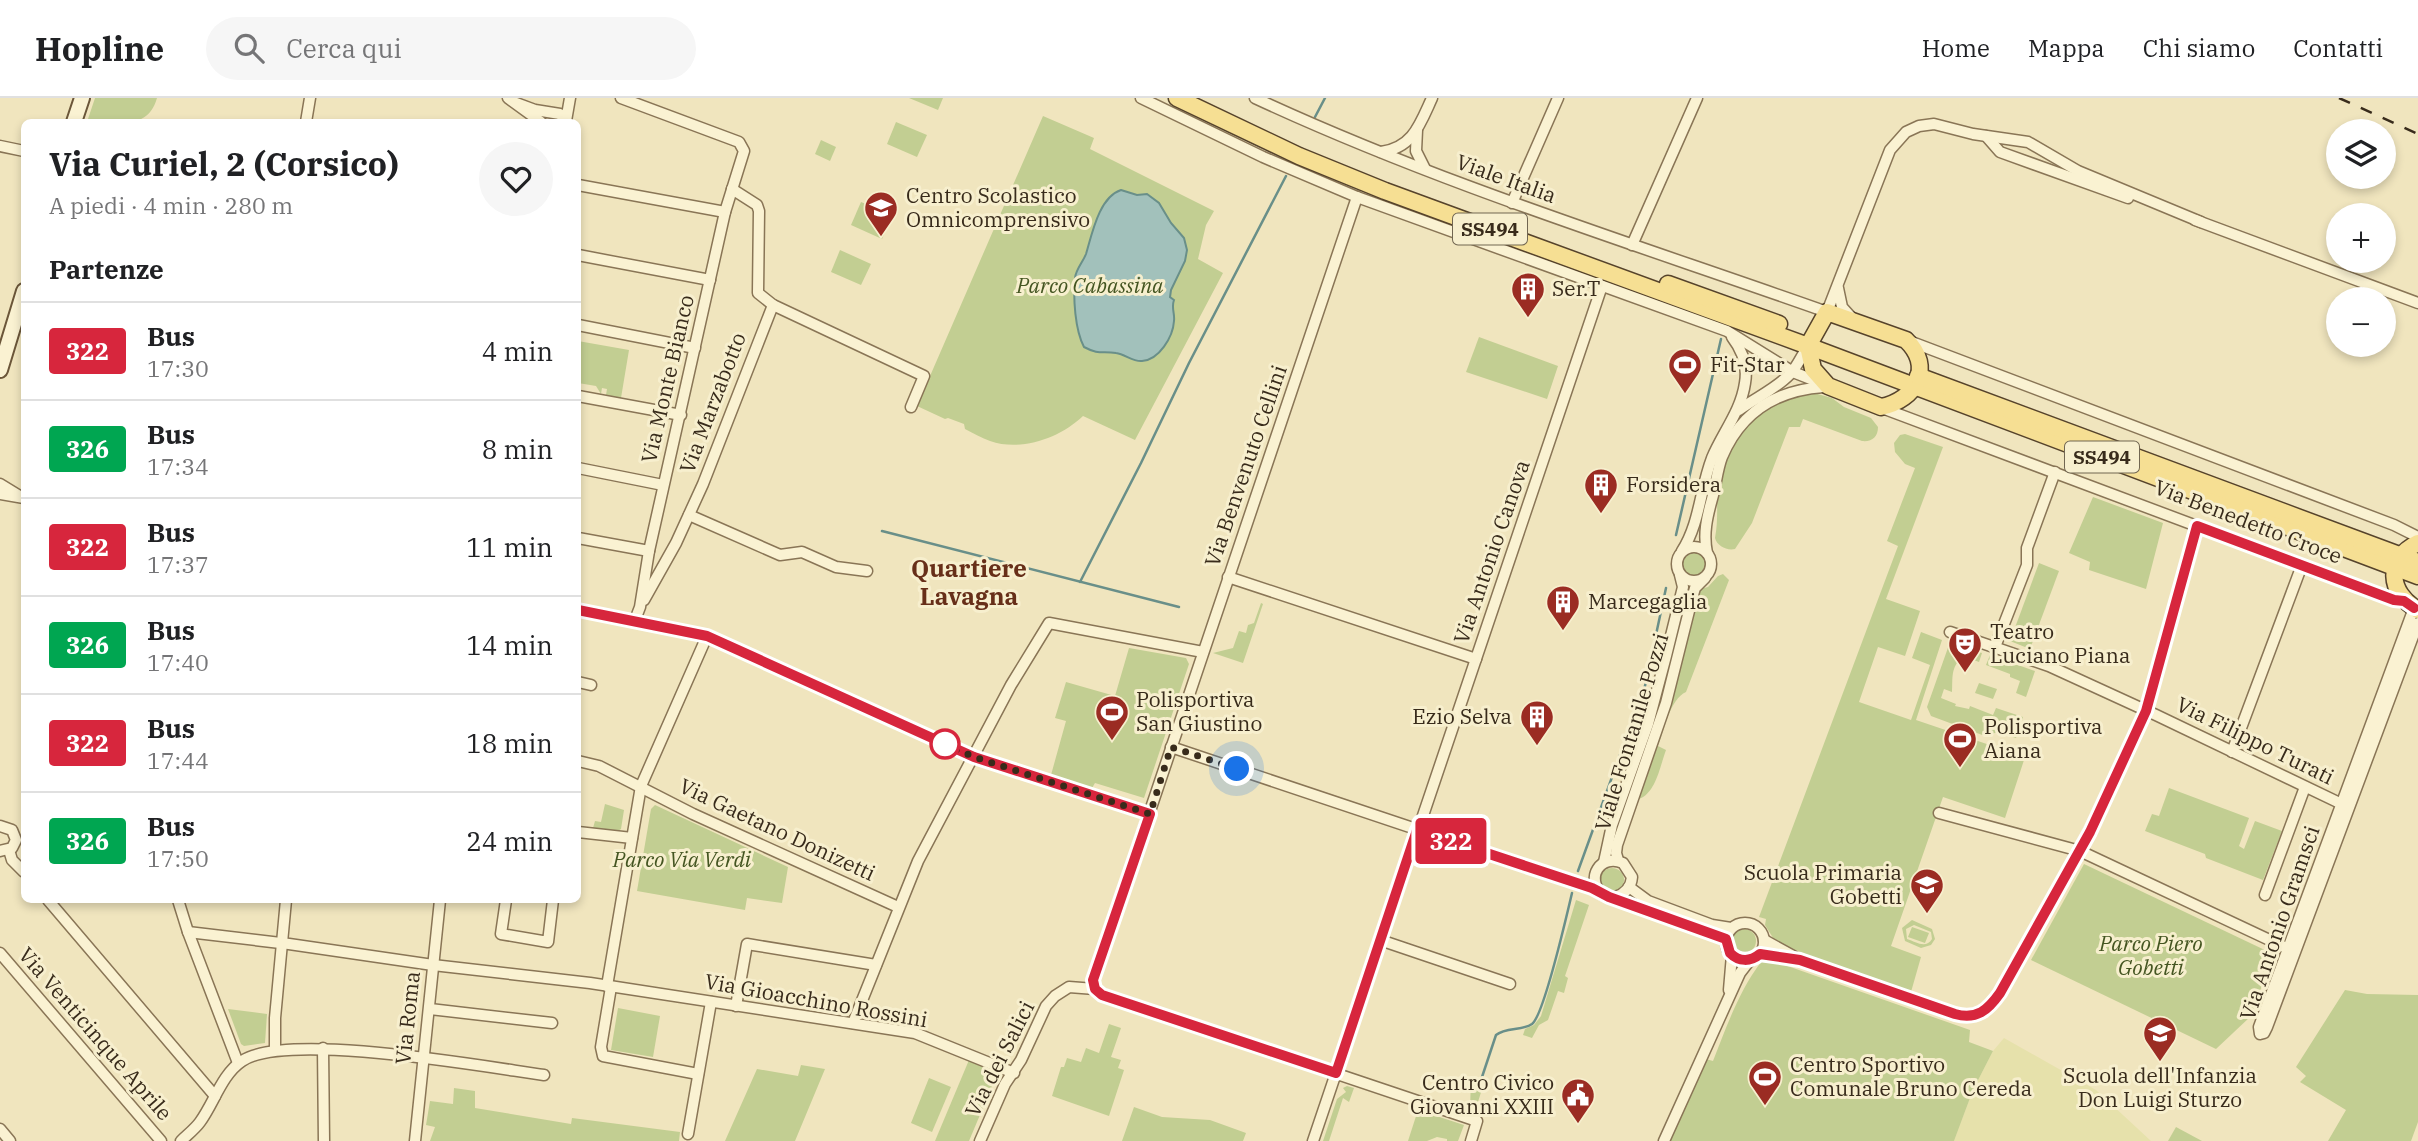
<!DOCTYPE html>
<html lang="it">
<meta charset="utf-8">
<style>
body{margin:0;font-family:"IBM Plex Serif",serif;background:#f6f6f6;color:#202124;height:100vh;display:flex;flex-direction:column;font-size:26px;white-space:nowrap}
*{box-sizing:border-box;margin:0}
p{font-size:23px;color:#757577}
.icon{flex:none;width:38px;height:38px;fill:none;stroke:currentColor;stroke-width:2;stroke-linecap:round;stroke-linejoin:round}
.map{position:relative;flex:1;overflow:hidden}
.panel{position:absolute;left:21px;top:21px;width:560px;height:784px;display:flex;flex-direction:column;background:#fff;border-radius:10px;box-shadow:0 4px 10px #0003}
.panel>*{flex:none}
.badge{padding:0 14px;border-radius:5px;font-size:24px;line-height:46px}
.tools{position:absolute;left:2326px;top:21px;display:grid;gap:14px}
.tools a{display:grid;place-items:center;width:70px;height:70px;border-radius:50%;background:#fff;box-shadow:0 4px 10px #0003;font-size:35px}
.you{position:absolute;width:35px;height:35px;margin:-18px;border:5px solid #fff;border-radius:50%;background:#1a73e8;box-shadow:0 0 0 10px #1a73e833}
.map>.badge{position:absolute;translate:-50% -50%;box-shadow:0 0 0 4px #fff}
h2{padding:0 28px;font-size:26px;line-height:63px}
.round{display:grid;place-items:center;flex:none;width:74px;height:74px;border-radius:37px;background:#f6f6f6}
.overview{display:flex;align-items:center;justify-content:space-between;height:119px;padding:0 28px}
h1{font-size:33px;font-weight:700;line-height:52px}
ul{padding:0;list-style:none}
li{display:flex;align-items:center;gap:21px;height:98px;padding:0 28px;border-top:2px solid #e0e0e0}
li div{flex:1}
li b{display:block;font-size:26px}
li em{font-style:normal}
li .badge{min-width:77px;font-weight:700;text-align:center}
header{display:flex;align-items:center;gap:42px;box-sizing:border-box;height:98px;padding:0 35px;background:#fff;border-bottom:2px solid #e0e0e0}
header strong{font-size:33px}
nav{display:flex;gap:38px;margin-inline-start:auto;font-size:24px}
.search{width:490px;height:63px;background:#f6f6f6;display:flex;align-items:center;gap:18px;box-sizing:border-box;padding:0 24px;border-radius:38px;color:#757577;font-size:26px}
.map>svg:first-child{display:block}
</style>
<header>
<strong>Hopline</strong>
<div class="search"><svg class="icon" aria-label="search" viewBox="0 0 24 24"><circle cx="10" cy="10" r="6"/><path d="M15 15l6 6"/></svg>Cerca qui</div>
<nav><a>Home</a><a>Mappa</a><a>Chi siamo</a><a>Contatti</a></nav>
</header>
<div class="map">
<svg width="2418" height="1043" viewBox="0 0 2418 1043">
<rect width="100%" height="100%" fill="#f0e5be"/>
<!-- farmland -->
<path fill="#e6e1ab" d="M2004,940L2096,992L2151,1043H1954L1973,992L1993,953Z"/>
<!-- green -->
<g fill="#c2ce92" fill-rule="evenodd">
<path d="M95,0H157C148,33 115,25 87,24Z"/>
<path d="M909,0H943L938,12Z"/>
<path d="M1043,18L1094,40L1090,51L1214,113L1206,127L1198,161L1223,175L1135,342L1083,318C1060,340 1021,354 990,343C982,340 973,335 965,331L964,326L948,320L945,321L917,308Z"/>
<path d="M896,24L927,37L917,59L887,46Z"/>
<path d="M821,42L836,49L830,63L815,56Z"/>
<path d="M861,104L892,117L882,141L851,127Z"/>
<path d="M840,152L871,166L861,187L831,174Z"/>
<path d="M1479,239L1558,268L1547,301L1466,274Z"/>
<path d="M578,243L629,252L621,300L606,297L607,291L602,290L601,296L596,288L578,285Z"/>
<path d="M1814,295L1832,300L1844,309L1871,320L1878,329C1878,339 1872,344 1862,343L1803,321L1800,329H1789L1752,425L1735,451C1727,453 1717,448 1715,440C1718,424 1717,411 1717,396C1720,356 1752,309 1793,298C1799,296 1807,296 1814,295Z"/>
<path d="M1905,336L1943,349L1886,501L1920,513L1905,558L1878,549L1859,604L1911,622L1930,567L1912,560L1921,534L1942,542L1916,622L2025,659L2005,720L1943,699L1891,848L1921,859L1911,894L1906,895L1783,850L1782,846L1775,843L1765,827L1766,821L1759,819L1898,448L1887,443L1915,370L1905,366L1895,354L1894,345L1900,337Z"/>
<path d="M2093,399L2163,425L2146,491L2089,472L2090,464L2069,455Z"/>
<circle cx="1694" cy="467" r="12"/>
<path d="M2039,465L2059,473L2030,551L2010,543Z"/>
<path d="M1723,476L1729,482L1686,594C1670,601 1664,632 1658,648L1666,652C1660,668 1656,695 1639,701C1660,632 1685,563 1697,492L1708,489L1718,478Z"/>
<path d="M1261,505L1263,506L1243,565L1213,555L1233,550L1239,533L1246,535L1248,527L1254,525Z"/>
<path d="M1950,544L1982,555L1979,564L1963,558C1950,570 1953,580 1952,594L1944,591L1941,600L1956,606L1955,608L1969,611L1970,608L1993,617L1996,610L2023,619L2016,640L1998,634L1985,638L1931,618L1927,609Z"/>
<path d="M1129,550L1186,560L1189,566L1144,700L1095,685L1092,690L1051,677L1066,623L1055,620L1066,584L1115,598Z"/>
<path d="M1990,557L2035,573L2026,599L2016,595L2020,583L2010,579V576L1986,567Z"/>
<path d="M1979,585L1997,591L1993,601L1975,595Z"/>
<path d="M2169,690L2249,720L2239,748L2244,751L2255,723L2282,733L2263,782L2206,760L2205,756L2145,733L2152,716L2159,718Z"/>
<path d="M605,706L624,712L621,731L618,733L593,730L595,723L601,724Z"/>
<path d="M655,707L788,769L782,805L747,800L745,812L637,793L651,711Z"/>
<path d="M2084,766L2269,854L2271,864L2250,919L2216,951L2031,862Z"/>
<circle cx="1612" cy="782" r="12"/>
<path d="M1576,802L1589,807L1565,878L1568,880L1564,895L1558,893L1548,922L1539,927L1532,940L1523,937L1525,931L1534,927L1541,918Z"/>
<path d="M1912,822L1932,831L1935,841L1931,847L1921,850L1905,843L1902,830ZM1914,827L1931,834L1932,841C1926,851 1916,844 1907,841L1906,831Z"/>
<path d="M1912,829L1929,835L1925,845L1908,839Z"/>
<circle cx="1744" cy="843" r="12"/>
<path d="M1761,864L1779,865L1970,932L1969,944L1993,953L1973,992L1954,1043H1669L1706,961L1713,963C1726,930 1739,893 1761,864Z"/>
<path d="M2345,892L2367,896L2418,897V1024L2411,1043H2328L2346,1012L2300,984L2306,978L2296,969Z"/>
<path d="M618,910L660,918L653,959L611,952Z"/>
<path d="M228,911L267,916L265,945L244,948L241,946Z"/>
<path d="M1109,926L1121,930L1111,959L1121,962L1118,970L1124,972L1109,1018L1052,998L1061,969H1064L1067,960L1081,964L1086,950L1099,955Z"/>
<path d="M969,962L998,974L969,1043H935Z"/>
<path d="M801,967L825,971L795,1043H725L757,971L798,978Z"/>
<path d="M929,980L951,989L932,1034L911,1025Z"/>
<path d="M1471,980L1479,982L1478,988H1483L1477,1007L1484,1010L1481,1015L1470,1012Z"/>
<path d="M1347,988L1354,990L1349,1004L1343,1000L1329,1043H1323L1337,1001L1346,994L1343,990Z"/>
<path d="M454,990L475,993V1010L571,1026L572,1020L680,1034L679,1043H430L435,1029L426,1027L430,1003L453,1006Z"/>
<path d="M1134,1009L1162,1019L1210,1022L1246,1035L1243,1043H1122Z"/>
<path d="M1418,1012L1464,1027L1458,1043H1447V1041L1437,1039L1427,1043H1408Z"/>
<path d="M2176,1029L2202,1043H2168Z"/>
</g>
<!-- water -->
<path fill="#a2c1bb" stroke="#698f89" stroke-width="2" d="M1121,92L1137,97L1147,96L1159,105L1171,125L1184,140L1187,152L1185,163L1171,192L1170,199L1174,202C1171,210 1175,215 1174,223C1173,239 1159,262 1142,263C1133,264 1125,256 1116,255C1102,253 1099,257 1084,249C1075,232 1073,200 1075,180C1076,171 1083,164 1086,156C1092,136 1099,99 1121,92Z"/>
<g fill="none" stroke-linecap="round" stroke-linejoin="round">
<!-- stream -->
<g stroke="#698f89" stroke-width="2.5">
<path d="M1315,19L1325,0"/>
<path d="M882,433L1179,509"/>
<path d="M1676,437L1721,241"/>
<path d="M1080,484L1141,365L1189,265L1286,78"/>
<path d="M1578,773L1645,588L1666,490"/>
<path d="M1479,988L1496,937C1506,929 1522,933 1532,926C1544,917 1567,816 1572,795"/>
</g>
<!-- street casing -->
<g stroke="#897556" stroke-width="13">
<g id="street">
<path d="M508,0L541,24"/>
<path d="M621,0L739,44L744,53L725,114L649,453L640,509L635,522"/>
<path d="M1141,0L1263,59L1357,99L1727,233L1793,274L1821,285"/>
<path d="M1255,0C1440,86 1635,146 1827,214L1890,52L1906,34L1919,28L1934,26L1973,36L2028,44L2078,73L2201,124"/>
<path d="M516,5L535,12L560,16L566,24"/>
<path d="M566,23L570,0"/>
<path d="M306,24L310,0"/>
<path d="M1417,32L1416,53L1425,71"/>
<path d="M1986,38L2000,54L2128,100"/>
<path d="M0,48L24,53"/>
<path d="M1381,54C1413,50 1420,26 1432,0"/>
<path d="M578,87L725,114"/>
<path d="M732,91L757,107L759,113L758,195L773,207L924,278L911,309"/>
<path d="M1512,105L1558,0"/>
<path d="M2195,122L2418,205"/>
<path d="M1632,147L1697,0"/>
<path d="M578,157L710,182"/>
<path d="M1838,190L1842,209L1852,220"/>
<path d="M578,227L695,250"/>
<path d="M1909,243L2394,427L2418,439"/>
<path d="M578,298L681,317"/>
<path d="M1882,310L2394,502L2404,503"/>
<path d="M1739,312C1755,300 1776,291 1790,276C1797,269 1802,257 1808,248"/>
<path d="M578,370L663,387"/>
<path d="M0,386L18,397"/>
<path d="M0,396L24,400"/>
<path d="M689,417L780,457L802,454L836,469L867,473"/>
<path d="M578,440L649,453"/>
<circle cx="1694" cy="466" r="17"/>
<path d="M1682,453C1700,425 1700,391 1712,360C1723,334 1741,313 1745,285C1748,268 1742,252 1732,239"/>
<path d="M1707,455C1703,436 1707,419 1712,401C1716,387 1717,372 1722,359C1741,314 1777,292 1824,289"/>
<path d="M1228,479L1476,561"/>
<path d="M644,502L676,445L703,386L773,207"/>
<path d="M2414,510L2259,929L2260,936L2264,935L2267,929L2418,525"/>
<path d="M578,512L707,538L974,659L1150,716"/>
<path d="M1950,534L2049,568L2156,617L2348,709"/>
<path d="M1995,549L2027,467V450L2055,374"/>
<path d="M578,584L591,587"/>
<path d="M1171,649L1592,790L1603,797"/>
<path d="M2232,654L2302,467"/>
<path d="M578,663L599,668L693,716L898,809"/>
<path d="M1939,715L2080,753L2293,853"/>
<path d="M0,728L12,732L16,742L12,750L0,753"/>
<path d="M578,734L632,740"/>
<path d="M9,752L12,762L24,774"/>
<path d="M1618,762L1616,755L1617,747L1666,605L1693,497L1695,490L1705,480"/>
<path d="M1604,764L1612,727L1648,626L1666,558L1683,489L1680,477"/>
<path d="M1629,789L1648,803L1712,827L1731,830"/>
<path d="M2265,797L2305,689"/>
<path d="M1615,799C1625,796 1631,790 1632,779L1623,765C1601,755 1584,780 1603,797L1726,841"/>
<path d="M48,802L215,998"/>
<path d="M178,802L188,834L238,965"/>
<path d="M506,802L501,836L548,844L553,802"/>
<circle cx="1745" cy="844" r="19"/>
<path d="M188,834L289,846L433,867L590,885L915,935L1014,975"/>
<path d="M1380,842L1510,886"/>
<path d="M1764,842L1793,858"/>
<path d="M0,855L161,1043"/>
<path d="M1760,856L1800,862L1955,916C1977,921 1988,913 2000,895L2089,734L2146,613L2198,428"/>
<path d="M607,888L641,688L707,538"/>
<path d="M611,889L601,949L603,958L698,976"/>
<path d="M1095,891L1093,882L1357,99"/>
<path d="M1729,892L1732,857"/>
<path d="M736,908L747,846L876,867"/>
<path d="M430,911L552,925"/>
<path d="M853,925L918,763L1011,587L1049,525L1203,554"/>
<path d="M323,950L324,1043"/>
<path d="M275,952V920L286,802"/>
<path d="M0,1031L10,1043"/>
<path d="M688,1036L711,904"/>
<path d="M181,1043C187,1037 195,1031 200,1024C214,1005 222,976 242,963C286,933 486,969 544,977"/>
<path d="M415,1043L440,802"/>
<path d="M980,1043L1005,986L1021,962L1046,908L1055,898L1069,889L1095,891L1102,897L1477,1023L1471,1043"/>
<path d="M1313,1043L1602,188"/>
<path d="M1664,1043L1740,875L1750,862"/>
</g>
</g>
<!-- secondary casing -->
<g stroke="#6b5639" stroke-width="18">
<g id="secondary">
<path d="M74,24L82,0"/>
<path d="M0,272L24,193"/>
</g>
</g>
<!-- primary casing -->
<g stroke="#56432b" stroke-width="19">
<g id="primary">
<path d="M1177,0L1299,58L1385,93L1808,248L2418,478"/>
<path d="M1668,186L1779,226"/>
<path d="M1827,214L1906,242C1934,269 1916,302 1881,309L1828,288L1813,271L1808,248Z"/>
<path d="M1918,278L2418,464"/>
<path d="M2418,445C2385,461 2388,495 2418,512"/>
</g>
</g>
<!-- street -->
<use href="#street" stroke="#faf2d2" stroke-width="10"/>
<!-- secondary -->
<use href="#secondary" stroke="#faf2d2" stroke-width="14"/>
<!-- primary -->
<use href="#primary" stroke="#f6df93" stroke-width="16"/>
<!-- rail -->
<path stroke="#382b1b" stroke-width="2.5" stroke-dasharray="12 12" stroke-linecap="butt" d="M2339,0L2418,36"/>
</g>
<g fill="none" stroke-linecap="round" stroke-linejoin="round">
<!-- line casing -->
<g stroke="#fff" stroke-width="16">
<path id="line" d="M578,512L707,538L974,659L1150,716L1093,882L1095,891L1102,897L1336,975L1417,732L1592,790L1609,799L1726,841L1730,855C1739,864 1750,864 1760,856L1800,862L1955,916C1977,922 1988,912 2000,895L2090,734L2146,613L2197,428L2394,502L2404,503L2414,510"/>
</g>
<!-- line -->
<use href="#line" stroke="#d7263d" stroke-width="10"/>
<!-- walk -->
<path stroke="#382b1b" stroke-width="7" stroke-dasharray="0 12.6" d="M945,646L974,659L1150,716L1171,649L1237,671"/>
</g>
<!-- icons -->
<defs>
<g id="school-pin" transform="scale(1.75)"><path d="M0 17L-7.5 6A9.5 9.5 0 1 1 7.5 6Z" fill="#9b2c23" stroke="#f7efce"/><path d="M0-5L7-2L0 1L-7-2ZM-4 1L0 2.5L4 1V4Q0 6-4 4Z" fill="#fff"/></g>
<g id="building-pin" transform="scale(1.75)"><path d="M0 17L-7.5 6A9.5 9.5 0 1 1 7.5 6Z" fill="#9b2c23" stroke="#f7efce"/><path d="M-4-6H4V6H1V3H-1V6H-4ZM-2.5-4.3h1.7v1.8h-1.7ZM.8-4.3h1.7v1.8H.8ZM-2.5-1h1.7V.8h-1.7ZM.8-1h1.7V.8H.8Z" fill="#fff"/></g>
<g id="stadium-pin" transform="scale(1.75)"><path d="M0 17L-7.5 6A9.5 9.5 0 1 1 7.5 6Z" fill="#9b2c23" stroke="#f7efce"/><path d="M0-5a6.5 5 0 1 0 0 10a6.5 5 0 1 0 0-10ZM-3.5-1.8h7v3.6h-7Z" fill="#fff"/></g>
<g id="theatre-pin" transform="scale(1.75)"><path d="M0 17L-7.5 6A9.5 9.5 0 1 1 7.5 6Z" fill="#9b2c23" stroke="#f7efce"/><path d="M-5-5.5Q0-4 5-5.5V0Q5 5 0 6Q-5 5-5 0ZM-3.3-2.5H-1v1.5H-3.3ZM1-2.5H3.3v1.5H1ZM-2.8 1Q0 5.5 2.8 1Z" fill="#fff"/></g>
<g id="civic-pin" transform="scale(1.75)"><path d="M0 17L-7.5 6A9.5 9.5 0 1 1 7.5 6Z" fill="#9b2c23" stroke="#f7efce"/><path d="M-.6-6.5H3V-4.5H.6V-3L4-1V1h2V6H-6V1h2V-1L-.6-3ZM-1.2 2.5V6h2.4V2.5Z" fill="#fff"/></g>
</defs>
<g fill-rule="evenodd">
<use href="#school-pin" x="881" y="110"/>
<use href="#building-pin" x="1528" y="191"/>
<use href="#stadium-pin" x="1685" y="267"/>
<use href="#building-pin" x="1601" y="387"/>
<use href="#building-pin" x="1563" y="504"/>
<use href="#theatre-pin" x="1965" y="546"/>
<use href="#stadium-pin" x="1112" y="614"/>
<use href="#building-pin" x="1537" y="619"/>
<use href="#stadium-pin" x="1960" y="641"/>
<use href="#school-pin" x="1927" y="787"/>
<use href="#school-pin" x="2160" y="935"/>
<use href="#stadium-pin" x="1765" y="979"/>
<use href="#civic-pin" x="1578" y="997"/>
</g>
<!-- markers -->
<circle fill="#fff" stroke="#d7263d" stroke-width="3.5" cx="945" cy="646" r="14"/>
<g text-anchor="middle" stroke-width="6" stroke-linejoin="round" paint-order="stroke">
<!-- shield labels -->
<g fill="#f7efce" stroke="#716651" stroke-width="2">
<rect x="1453" y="115.5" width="74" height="31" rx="5"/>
<rect x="2065" y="343.5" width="74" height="31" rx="5"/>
</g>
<g font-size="19" font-weight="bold" fill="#382b1b">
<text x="1490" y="138">SS494</text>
<text x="2102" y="366">SS494</text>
</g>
<!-- street labels -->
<g font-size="21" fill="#382b1b" stroke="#f7efce">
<text transform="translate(1506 81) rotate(20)" y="7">Viale Italia</text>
<text transform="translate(668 281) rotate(-77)" y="7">Via Monte Bianco</text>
<text transform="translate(713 305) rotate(-69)" y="7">Via Marzabotto</text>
<text transform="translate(1246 368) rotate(-71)" y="7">Via Benvenuto Cellini</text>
<text transform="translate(2248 424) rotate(21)" y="7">Via Benedetto Croce</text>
<text transform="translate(1492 454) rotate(-71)" y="7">Via Antonio Canova</text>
<text transform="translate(1632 634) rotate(-73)" y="7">Viale Fontanile Pozzi</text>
<text transform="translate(2255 643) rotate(26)" y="7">Via Filippo Turati</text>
<text transform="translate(777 732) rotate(25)" y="7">Via Gaetano Donizetti</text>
<text transform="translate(2280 825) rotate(-71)" y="7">Via Antonio Gramsci</text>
<text transform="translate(816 903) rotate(10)" y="7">Via Gioacchino Rossini</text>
<text transform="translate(408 920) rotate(-84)" y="7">Via Roma</text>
<text transform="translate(95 936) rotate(49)" y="7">Via Venticinque Aprile</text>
<text transform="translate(1000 961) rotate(-63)" y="7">Via dei Salici</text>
</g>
<!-- poi labels -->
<g font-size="21" fill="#382b1b" stroke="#f7efce" text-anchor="start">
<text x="906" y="105">Centro Scolastico<tspan x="906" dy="24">Omnicomprensivo</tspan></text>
<text x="1552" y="198">Ser.T</text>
<text x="1710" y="274">Fit-Star</text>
<text x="1626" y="394">Forsidera</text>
<text x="1588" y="511">Marcegaglia</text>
<text x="1990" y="541">Teatro<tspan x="1990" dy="24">Luciano Piana</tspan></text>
<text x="1136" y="609">Polisportiva<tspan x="1136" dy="24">San Giustino</tspan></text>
<text x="1512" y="626" text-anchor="end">Ezio Selva</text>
<text x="1984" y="636">Polisportiva<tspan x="1984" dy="24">Aiana</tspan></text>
<text x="1902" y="782" text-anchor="end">Scuola Primaria<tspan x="1902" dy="24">Gobetti</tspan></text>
<text x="1790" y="974">Centro Sportivo<tspan x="1790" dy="24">Comunale Bruno Cereda</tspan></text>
<text x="2160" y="985" text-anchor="middle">Scuola dell'Infanzia<tspan x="2160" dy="24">Don Luigi Sturzo</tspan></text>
<text x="1554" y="992" text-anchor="end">Centro Civico<tspan x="1554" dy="24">Giovanni XXIII</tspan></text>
</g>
<!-- park labels -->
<g font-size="21" font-style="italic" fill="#445521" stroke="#f7efce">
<text x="1090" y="195">Parco Cabassina</text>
<text x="682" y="769">Parco Via Verdi</text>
<text x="2151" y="853">Parco Piero<tspan x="2151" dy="24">Gobetti</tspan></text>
</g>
<!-- quarter labels -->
<g font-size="24" font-weight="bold" fill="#672f19" stroke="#f7efce">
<text x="969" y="479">Quartiere<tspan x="969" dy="28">Lavagna</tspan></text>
</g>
</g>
</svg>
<div class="tools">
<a><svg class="icon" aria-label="layers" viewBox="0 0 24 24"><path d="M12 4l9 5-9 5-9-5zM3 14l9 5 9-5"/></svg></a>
<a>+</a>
<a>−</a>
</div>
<div class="you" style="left:1237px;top:671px"></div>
<b class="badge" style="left:1451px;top:743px;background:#d7263d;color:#fff">322</b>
<section class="panel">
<div class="overview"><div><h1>Via Curiel, 2 (Corsico)</h1><p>A piedi · 4 min · 280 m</p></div><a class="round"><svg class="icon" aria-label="heart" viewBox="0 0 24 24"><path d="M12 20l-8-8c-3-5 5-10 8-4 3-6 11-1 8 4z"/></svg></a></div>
<h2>Partenze</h2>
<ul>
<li><span class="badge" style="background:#d7263d;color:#fff">322</span><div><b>Bus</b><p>17:30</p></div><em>4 min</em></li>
<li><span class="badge" style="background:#00a651;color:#fff">326</span><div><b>Bus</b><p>17:34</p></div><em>8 min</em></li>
<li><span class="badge" style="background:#d7263d;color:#fff">322</span><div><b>Bus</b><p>17:37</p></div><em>11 min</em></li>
<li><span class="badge" style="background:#00a651;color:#fff">326</span><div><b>Bus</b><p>17:40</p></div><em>14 min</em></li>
<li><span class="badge" style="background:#d7263d;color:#fff">322</span><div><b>Bus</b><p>17:44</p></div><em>18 min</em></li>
<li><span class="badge" style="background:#00a651;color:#fff">326</span><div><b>Bus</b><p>17:50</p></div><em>24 min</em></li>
</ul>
</section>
</div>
